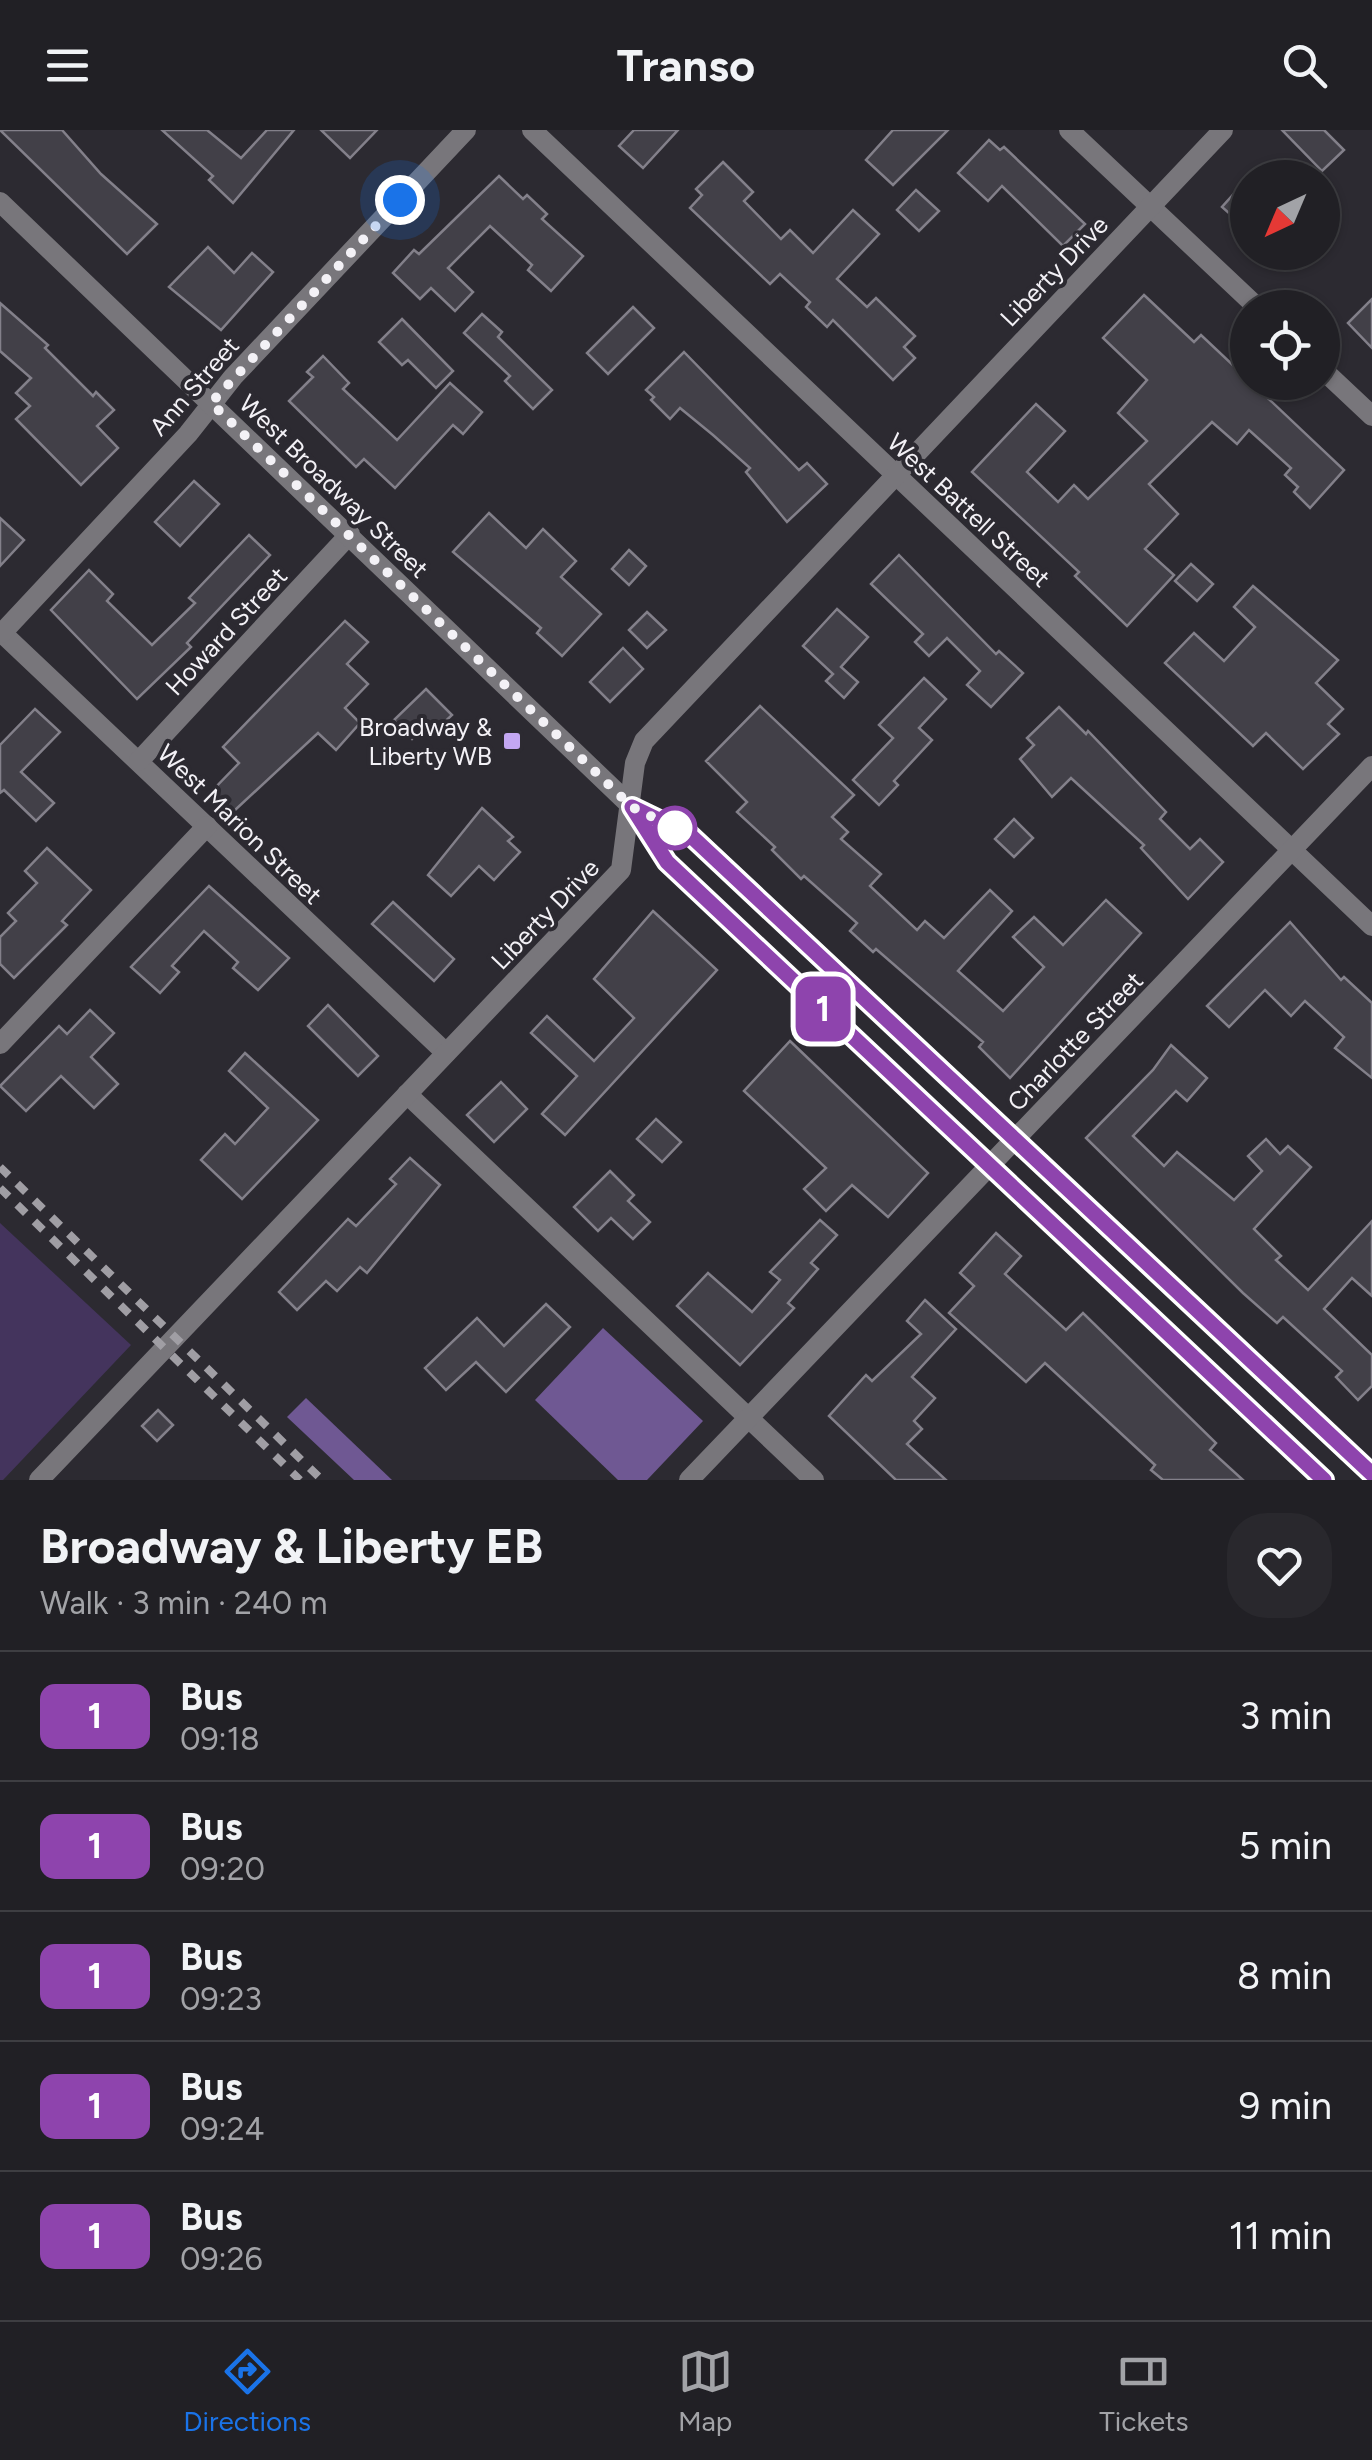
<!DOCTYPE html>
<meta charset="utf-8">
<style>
body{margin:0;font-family:Figtree,sans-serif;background:#29282d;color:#f1f3f6;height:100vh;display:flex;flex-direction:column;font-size:38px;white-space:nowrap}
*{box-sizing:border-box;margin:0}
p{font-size:32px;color:#a2a3a7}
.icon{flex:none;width:55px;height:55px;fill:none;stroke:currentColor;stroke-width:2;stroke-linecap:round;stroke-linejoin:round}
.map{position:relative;height:1350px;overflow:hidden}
.details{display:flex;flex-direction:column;background:#212025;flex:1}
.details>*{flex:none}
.badge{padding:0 20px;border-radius:15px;font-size:35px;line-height:65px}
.needle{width:65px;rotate:224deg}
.buttons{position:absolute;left:1230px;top:30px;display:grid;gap:20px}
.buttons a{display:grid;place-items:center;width:110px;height:110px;border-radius:50%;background:#212025;box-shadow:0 2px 8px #0004,0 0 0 2px #3e3e42;font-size:50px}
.you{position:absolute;width:50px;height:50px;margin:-25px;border:8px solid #fff;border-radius:50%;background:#1a73e8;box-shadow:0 0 0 15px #1a73e833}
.map>.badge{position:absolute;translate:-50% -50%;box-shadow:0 0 0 5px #fff}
.round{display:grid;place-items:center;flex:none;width:105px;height:105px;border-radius:40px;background:#29282d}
.summary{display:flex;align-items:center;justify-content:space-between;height:170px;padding:0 40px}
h1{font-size:48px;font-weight:700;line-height:75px}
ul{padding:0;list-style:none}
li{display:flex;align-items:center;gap:30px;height:130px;padding:0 40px;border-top:2px solid #3e3e42}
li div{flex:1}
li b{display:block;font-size:38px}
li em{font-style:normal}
li .badge{min-width:110px;font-weight:700;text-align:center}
header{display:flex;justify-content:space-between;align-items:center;height:130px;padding:0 40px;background:#212025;font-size:45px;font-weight:700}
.tabs{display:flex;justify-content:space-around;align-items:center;height:140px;border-top:2px solid #3e3e42;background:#212025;font-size:28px;color:#a2a3a7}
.tabs a{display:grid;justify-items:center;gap:5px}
.tabs .active{color:#1a73e8}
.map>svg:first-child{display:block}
</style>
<header><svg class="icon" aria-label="menu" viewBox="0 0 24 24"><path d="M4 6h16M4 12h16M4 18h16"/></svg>Transo<svg class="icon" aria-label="search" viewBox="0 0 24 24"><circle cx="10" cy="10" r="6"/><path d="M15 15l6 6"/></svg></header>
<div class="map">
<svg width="1372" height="1350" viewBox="0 0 1372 1350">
<rect width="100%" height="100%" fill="#2c2a31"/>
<!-- green -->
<path fill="#44345d" d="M0,1093L131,1215L3,1350H0Z"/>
<!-- forest -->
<g fill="#6f5893">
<path d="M603,1198L703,1291L647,1350H618L535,1270Z"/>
<path d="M306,1268L392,1350H354L287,1287Z"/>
</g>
<!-- building -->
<g fill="#424048" stroke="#83808a" stroke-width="2.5">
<path d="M0,0H62L101,44L157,94L127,124Z"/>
<path d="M162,0H207L241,28L267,0H294L233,73L209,50L213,46Z"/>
<path d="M321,0H377L350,28Z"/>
<path d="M634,0H678L643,38L619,16Z"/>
<path d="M893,0H948L893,55L866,30Z"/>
<path d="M1282,0H1324L1344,20L1322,41Z"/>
<path d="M989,10L1000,20L1004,17L1085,94L1063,116L1002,56L988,71L958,43Z"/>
<path d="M723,32L753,62L744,71L781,109L790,100L813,123L853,80L879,104L837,149L867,177L876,168L915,206L904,217L915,228L893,250L833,190L827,197L806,177L810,172L780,144L770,154L690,78L702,65L696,59Z"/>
<path d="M499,46L523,69L527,65L547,84L542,89L583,126L551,161L528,140L532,135L490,96L448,138L473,162L455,181L431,158L420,169L393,143L414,120L419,124Z"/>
<path d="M1248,48V100L1222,77Z"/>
<path d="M916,60L939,81L919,101L897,80Z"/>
<path d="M208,117L234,143L252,123L273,142L221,200L169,157Z"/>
<path d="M1144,165L1194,212L1201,205L1344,340L1310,378L1294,362L1298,357L1285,345L1291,338L1249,300L1237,314L1212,292L1149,354L1178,384L1145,419L1174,445L1127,496L1075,446L1079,442L972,342L1036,274L1065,301L1027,342L1058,372L1074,355L1088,369L1147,311L1118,283L1147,250L1103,208Z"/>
<path d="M1372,169V218L1348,193Z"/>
<path d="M0,173L48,215L45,218L93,266L96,262L114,280L97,296L118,318L81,355L16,289L30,276L16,263L31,248L0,221Z"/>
<path d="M633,177L654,198L608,244L587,223Z"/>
<path d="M482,184L502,202L498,207L552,260L533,279L505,251L510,246L464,203Z"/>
<path d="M402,189L453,241L436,258L408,230L402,235L379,212Z"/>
<path d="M684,222L799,340L807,333L827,354L787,392L746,342L750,338L713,305L680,278L670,289L651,270L654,267L646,260Z"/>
<path d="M323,226L349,253L343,259L397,310L450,253L482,282L463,304L453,295L395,358L364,329L356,337L289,271L313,247L307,242Z"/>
<path d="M194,351L219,374L180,416L155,392Z"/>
<path d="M489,383L526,418L543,399L576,431L561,447L601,484L562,526L537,503L541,498L453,422Z"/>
<path d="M0,388L24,410L0,436Z"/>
<path d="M249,405L270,425L187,513L191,517L137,569L51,480L89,440L113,464L107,471L152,515L195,473L189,468Z"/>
<path d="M629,420L646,436L629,455L612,439Z"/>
<path d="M899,425L996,524L999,521L1023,543L991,577L967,555L980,541L947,508L929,526L915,512L923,504L871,454Z"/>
<path d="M1191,434L1213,454L1197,471L1175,451Z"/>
<path d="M1253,456L1338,530L1316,553L1343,579L1328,594L1339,604L1303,639L1266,603L1253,616L1165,533L1194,503L1224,531L1255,497L1234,477Z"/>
<path d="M837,479L868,507L841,537L858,552L844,568L826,551L833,544L803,516Z"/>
<path d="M647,482L666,500L647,518L629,500Z"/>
<path d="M345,491L368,512L347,534L368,554L345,578L360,593L336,620L318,603L234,681L213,660L239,633L223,617Z"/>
<path d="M623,518L643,539L610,572L590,552Z"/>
<path d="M924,548L946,569L919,598L932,610L894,651L898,655L879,675L853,650L893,608L879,595Z"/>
<path d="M426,559L452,585L431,605L423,597L412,609L394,590Z"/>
<path d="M760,576L854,665L832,687L848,702L841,709L881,744L870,756L917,800L925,791L944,808L990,760L1012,781L958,841L1003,881L1044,837L1013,807L1034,787L1063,815L1106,770L1141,803L1010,948L979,917L983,912L876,819L873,822L850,801L857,793L804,746L801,749L772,720L775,717L737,682L747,672L706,631Z"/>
<path d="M1059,577L1086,604L1088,601L1166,682L1160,689L1190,719L1200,709L1223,732L1188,769L1141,718L1144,715L1071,648L1052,667L1020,629L1034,615L1027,608Z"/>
<path d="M35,579L60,602L21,642L54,673L36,691L4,660L0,663V615Z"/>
<path d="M482,678L513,707L508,711L520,722L494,750L479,736L451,766L428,745Z"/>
<path d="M1014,689L1033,708L1014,727L995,709Z"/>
<path d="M47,718L91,760L62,791L67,795L14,848L0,834V807L16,791L8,783L37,753L25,741Z"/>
<path d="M209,756L289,828L258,860L233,838L238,832L204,801L172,836L179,842L160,863L131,837Z"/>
<path d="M393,772L454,829L434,851L372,794Z"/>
<path d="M653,781L717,840L565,1005L542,984L577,946L531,903L547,886L594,931L634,888L594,849Z"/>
<path d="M1290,792L1341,850L1344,847L1372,873V948L1335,918L1344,907L1305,871L1291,886L1265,860L1229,897L1207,876Z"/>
<path d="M328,875L378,926L358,946L308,896Z"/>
<path d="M90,880L114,903L91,927L118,954L94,978L61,946L26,981L0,956L59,896L67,904Z"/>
<path d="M790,911L928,1043L888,1087L852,1055L826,1081L804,1059L826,1038L744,961Z"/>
<path d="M1171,915L1207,948L1187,971L1176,961L1133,1006L1164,1036L1177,1022L1234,1070L1262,1041L1248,1026L1266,1009L1280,1024L1288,1016L1311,1037L1254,1099L1281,1126L1276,1130L1308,1160L1372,1091V1166L1352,1148L1324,1179L1372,1225V1256L1358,1270L1336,1247L1342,1241L1283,1187L1277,1193L1243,1163L1086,1008L1153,940Z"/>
<path d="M245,923L318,990L242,1069L201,1030L225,1004L235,1014L268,978L229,941Z"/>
<path d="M501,952L527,979L494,1012L467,985Z"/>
<path d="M656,989L681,1012L662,1032L637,1009Z"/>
<path d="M410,1028L440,1055L367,1143L360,1137L337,1161L326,1151L297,1180L279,1162L348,1089L356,1096L396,1054L390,1049Z"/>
<path d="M610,1041L634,1065L628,1071L650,1092L633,1109L611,1088L598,1101L574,1077Z"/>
<path d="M820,1090L837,1105L811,1133L818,1139L788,1173L794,1178L740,1235L677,1176L708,1143L752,1182L780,1150L770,1142Z"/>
<path d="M996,1103L1021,1126L1005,1144L1066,1200L1083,1183L1216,1313L1210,1320L1243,1350H1163L1151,1340L1155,1335L1045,1233L1026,1252L949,1183L974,1156L960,1143Z"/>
<path d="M925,1170L956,1199L912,1247L935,1268L914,1291L922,1299L907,1314L946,1350H896L829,1286L866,1245L872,1251L921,1204L907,1191Z"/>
<path d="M546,1174L570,1197L506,1262L476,1232L446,1260L425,1238L477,1188L504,1216Z"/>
<path d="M158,1280L173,1295L157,1311L142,1296Z"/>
</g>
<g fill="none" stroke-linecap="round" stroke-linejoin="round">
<!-- minor -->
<g stroke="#78767b" stroke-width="20">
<path d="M532,0L1372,796"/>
<path d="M1069,0L1258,178"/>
<path d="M1322,239L1372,286"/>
<path d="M0,501L446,923"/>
<path d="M2,503L188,304L233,247L466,0"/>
<path d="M139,631L350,404"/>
<path d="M632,677L691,705L1372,1344"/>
<path d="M634,679L667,732L1324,1350"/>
<path d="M0,914L207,696"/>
<path d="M407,964L814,1350"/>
<path d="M689,1350L1372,636"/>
</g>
<!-- tertiary -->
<g stroke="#78767b" stroke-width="20">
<path d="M0,72L632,677"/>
<path d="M39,1350L621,740L635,633L644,611L1223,0"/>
</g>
<!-- rail -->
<g stroke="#a09ea4" stroke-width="8" stroke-dasharray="12 12" stroke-linecap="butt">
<path d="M0,1037L322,1350"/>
<path d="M0,1058L300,1350"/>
</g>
</g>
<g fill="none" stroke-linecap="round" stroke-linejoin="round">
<!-- line casing -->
<g stroke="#fff" stroke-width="22">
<path id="line" d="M1324,1350L667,732L632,677L690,705L1372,1344"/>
</g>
<!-- line -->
<use href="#line" stroke="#8e44ad" stroke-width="15"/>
<!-- walk -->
<path stroke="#f3f1f6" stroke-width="10" stroke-dasharray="0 18" d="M400,70L211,273L632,677L675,698"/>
</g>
<!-- markers -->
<rect fill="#c3a7f2" stroke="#2c2a31" stroke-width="4" x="502" y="601" width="20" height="20" rx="5"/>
<circle fill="#fff" stroke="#8e44ad" stroke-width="5" cx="675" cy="698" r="20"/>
<g text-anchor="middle" stroke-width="8" stroke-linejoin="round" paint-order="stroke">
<!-- street labels -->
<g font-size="25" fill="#f3f1f6" stroke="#2c2a31">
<text transform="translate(1054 141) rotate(-46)" y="9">Liberty Drive</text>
<text transform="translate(194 256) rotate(-49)" y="9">Ann Street</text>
<text transform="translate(334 356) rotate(44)" y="9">West Broadway Street</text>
<text transform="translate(969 380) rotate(43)" y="9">West Battell Street</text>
<text transform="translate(226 501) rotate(-47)" y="9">Howard Street</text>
<text transform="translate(240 694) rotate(44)" y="9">West Marion Street</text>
<text transform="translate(545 784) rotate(-46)" y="9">Liberty Drive</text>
<text transform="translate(1075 911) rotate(-46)" y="9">Charlotte Street</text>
</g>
<!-- poi labels -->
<g font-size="25" fill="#f3f1f6" stroke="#2c2a31" text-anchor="end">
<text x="492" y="606">Broadway &amp;<tspan x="492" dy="29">Liberty WB</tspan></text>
</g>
</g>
</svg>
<div class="buttons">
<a><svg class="needle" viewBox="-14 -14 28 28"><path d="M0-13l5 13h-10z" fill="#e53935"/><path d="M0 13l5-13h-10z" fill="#a2a3a7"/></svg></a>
<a><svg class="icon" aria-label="locate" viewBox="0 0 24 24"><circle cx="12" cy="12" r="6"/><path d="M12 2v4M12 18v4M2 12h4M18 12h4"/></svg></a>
</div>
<div class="you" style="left:400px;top:70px"></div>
<b class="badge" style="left:823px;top:879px;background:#8e44ad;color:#fff">1</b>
</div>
<section class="details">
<div class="summary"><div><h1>Broadway &amp; Liberty EB</h1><p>Walk · 3 min · 240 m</p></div><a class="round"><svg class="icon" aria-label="heart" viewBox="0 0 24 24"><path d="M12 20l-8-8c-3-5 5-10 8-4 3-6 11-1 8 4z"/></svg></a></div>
<ul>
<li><span class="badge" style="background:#8e44ad;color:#fff">1</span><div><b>Bus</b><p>09:18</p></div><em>3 min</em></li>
<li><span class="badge" style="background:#8e44ad;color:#fff">1</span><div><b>Bus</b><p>09:20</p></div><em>5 min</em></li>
<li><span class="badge" style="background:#8e44ad;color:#fff">1</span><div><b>Bus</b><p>09:23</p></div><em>8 min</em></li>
<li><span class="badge" style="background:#8e44ad;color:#fff">1</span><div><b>Bus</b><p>09:24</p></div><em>9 min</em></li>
<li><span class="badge" style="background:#8e44ad;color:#fff">1</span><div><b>Bus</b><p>09:26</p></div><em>11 min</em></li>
</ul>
</section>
<nav class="tabs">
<a class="active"><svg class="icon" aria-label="directions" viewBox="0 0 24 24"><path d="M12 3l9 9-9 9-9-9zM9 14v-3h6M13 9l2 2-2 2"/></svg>Directions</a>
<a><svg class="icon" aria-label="map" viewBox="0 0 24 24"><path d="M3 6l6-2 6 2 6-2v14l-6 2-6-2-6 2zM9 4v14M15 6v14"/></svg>Map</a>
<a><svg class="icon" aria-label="tickets" viewBox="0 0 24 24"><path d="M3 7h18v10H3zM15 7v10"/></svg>Tickets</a>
</nav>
